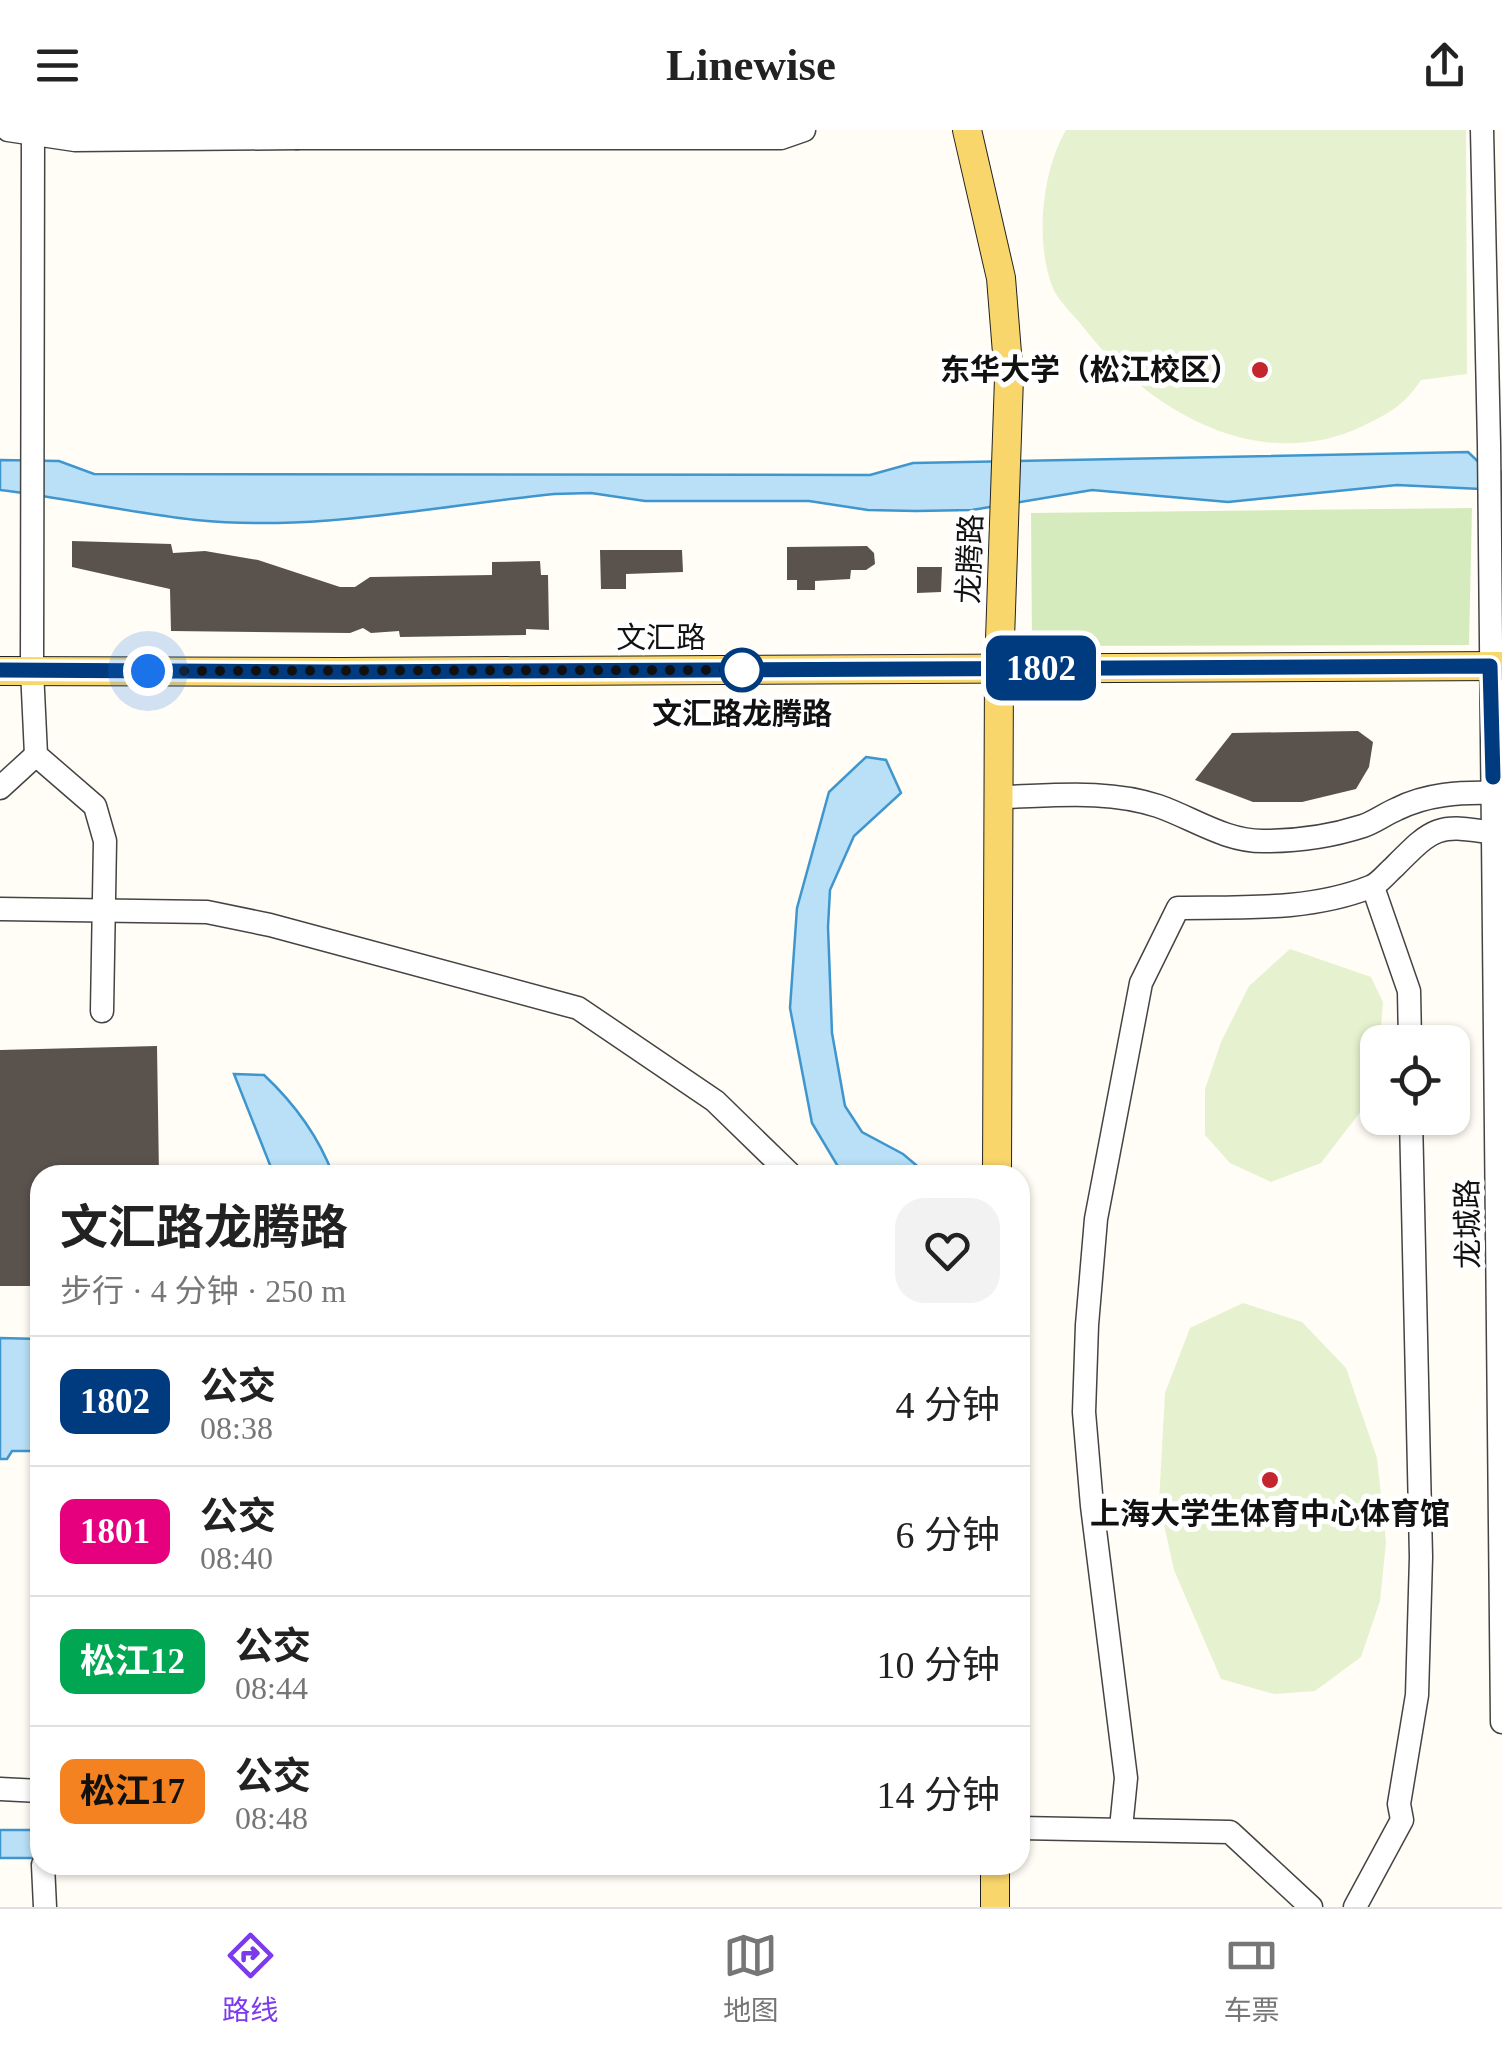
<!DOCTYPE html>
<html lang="zh">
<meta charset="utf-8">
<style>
body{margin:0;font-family:"Times New Roman","Noto Sans SC",serif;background:#f2f2f2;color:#222;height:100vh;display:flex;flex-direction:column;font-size:38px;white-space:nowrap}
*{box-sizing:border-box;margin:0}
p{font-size:32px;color:#767676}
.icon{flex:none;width:55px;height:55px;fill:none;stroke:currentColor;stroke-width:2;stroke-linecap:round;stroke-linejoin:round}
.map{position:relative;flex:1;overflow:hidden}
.panel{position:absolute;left:30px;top:1035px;width:1000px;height:710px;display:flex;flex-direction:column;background:#fff;border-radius:30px;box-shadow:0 2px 8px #0004}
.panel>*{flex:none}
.badge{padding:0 20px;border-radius:15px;font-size:35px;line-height:65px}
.fabs{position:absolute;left:1360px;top:895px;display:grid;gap:20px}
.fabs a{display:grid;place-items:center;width:110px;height:110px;border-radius:20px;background:#fff;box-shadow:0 2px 8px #0004;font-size:50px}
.you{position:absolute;width:50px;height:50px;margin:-25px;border:8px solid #fff;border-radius:50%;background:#1a73e8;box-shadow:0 0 0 15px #1a73e833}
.map>.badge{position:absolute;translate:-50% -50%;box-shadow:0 0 0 5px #fff}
.round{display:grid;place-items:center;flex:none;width:105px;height:105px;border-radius:30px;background:#f2f2f2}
.headline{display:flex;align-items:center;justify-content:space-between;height:170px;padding:0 30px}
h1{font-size:48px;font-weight:700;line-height:75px}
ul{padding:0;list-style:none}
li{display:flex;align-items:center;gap:30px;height:130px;padding:0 30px;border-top:2px solid #e0e0e0}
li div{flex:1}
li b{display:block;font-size:38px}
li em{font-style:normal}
li .badge{min-width:110px;font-weight:700;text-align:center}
header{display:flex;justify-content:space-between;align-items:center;height:130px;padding:0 30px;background:#fff;font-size:45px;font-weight:700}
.tab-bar{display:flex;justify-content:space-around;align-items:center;height:140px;border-top:2px solid #e0e0e0;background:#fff;font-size:28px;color:#767676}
.tab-bar a{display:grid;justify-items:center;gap:5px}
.tab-bar .current{color:#7c3aed}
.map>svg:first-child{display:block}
</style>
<header><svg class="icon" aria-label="menu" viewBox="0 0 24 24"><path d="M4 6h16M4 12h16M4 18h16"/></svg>Linewise<svg class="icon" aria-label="share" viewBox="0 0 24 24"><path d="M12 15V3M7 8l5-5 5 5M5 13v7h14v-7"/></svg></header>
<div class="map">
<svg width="1502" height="1777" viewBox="0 0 1502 1777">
<rect width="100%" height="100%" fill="#fffdf5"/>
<!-- green -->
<path fill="#d5ebbd" d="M1472,378L1469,515L1032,516L1031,383Z"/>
<!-- pitch -->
<g fill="#e6f2cf">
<path d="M1066,0H1466L1467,244L1421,250C1404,275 1390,283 1363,296C1258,346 1148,280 1084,198C1074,185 1057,170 1052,156C1035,109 1042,42 1066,0Z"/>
<path d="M1290,819L1371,847L1383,872L1380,912L1361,981L1321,1033L1271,1052L1230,1033L1205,1005V959L1221,912L1249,856Z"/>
<path d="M1243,1173L1302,1192L1346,1238L1377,1328L1386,1412L1380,1471L1361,1527L1315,1561L1274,1564L1221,1549L1174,1440L1159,1372L1165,1263L1190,1198Z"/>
</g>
<!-- water -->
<g fill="#b9e0f7" stroke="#3f96cf" stroke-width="2.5">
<path d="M1468,322L1489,342H1502V360L1397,355L1228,372L1092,360L972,380L916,381L868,380L809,371H645L591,363L554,364C436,376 316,402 196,390C131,383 66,368 0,360V330L59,331L94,344L870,345L913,333Z"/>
<path d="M866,627L886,630L901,663L854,706L830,760L828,797L832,903L845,976L862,1002L903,1024L928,1045H843L812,993L790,878L797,778L829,662Z"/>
<path d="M234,944L264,945C295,974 318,1005 333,1045H274Z"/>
<path d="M0,1208L40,1209V1321H12L7,1329H0Z"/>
<rect x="0" y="1700" width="40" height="28"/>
</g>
<!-- building -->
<g fill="#5a524d">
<path d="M72,411L171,414L173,423L205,421L258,430L340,457H355L370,447L492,445V432L540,431L541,445H548L549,500L526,499V505L400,507L399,501L371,503L363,498L350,503L171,501L170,459L72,437Z"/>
<path d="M867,416L874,423L875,434L866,440H851L850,449L815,451V460H797V450H787V417Z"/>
<path d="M600,420H682L683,442L626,444V459H601Z"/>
<path d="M917,437H942L941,462L917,463Z"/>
<path d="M1358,601L1373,612L1369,637L1356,659L1302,672H1253L1195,650L1232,603Z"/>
<path d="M157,916L159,1045H40V1156H0V920Z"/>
</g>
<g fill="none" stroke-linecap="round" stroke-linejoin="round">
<!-- minor casing -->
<g stroke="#444" stroke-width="25">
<g id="minor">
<path d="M8,0L75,10L297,8V0"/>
<path d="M1482,0L1489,314L1502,1592"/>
<path d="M33,4L32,540L36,625L95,676L105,711L102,881"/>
<path d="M297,8H781L804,0"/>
<path d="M0,658L36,625"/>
<path d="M999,667C1051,666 1107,659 1158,676C1193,688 1226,712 1265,711C1297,711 1332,706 1363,696C1375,692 1385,684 1397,679C1427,664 1460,662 1494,663"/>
<path d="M1373,757L1409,861L1410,912"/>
<path d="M0,779L207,782L270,795L578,878L715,971L791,1045"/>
<path d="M0,1659L40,1661"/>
<path d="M1020,1698L1230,1702L1311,1777"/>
<path d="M1121,1698L1126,1648L1092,1376L1084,1282L1087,1195L1096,1089L1141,853L1178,778C1241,777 1310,781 1370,757C1379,754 1386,744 1393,738C1433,698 1436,693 1494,703"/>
<path d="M43,1735L45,1777"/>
<path d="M1355,1777L1402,1690L1399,1674L1417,1565L1421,1427L1411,988"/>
</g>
</g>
<!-- major casing -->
<g stroke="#222" stroke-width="30">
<g id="major">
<path d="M967,0L1001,148L1009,248L999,538L997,1045"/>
<path d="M0,541L340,542L1502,536"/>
<path d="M995,1777V1735"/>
</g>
</g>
<!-- minor -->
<use href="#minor" stroke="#fff" stroke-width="22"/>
<!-- major -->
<use href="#major" stroke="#f9d66b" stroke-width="28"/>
</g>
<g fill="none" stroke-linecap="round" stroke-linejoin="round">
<!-- line casing -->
<g stroke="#fff" stroke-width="22">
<path id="line" d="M0,540L340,542L1490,536L1493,647"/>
</g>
<!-- line -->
<use href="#line" stroke="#003b80" stroke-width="15"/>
<!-- walk -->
<path stroke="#111" stroke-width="10" stroke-dasharray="0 18" d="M148,541L742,540"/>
</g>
<!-- markers -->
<g fill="#c4262e" stroke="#fff" stroke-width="4">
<circle cx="1260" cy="240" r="10"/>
<circle cx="1270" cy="1350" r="10"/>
</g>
<circle fill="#fff" stroke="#003b80" stroke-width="5" cx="742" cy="540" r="20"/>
<g text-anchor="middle" stroke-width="10" stroke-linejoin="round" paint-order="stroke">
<!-- poi labels -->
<g font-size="30" font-weight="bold" fill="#111" stroke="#fff" text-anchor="end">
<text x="1240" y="250">东华大学（松江校区）</text>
<text x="1270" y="1394" text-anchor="middle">上海大学生体育中心体育馆</text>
</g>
<!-- street labels -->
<g font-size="30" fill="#111" stroke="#fff">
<text transform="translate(970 429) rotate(-88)" y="10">龙腾路</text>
<text x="661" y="518">文汇路</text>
<text transform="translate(1468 1094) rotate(-91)" y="10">龙城路</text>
</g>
<!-- stop labels -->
<g font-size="30" font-weight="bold" fill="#111" stroke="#fff">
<text x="742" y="594">文汇路龙腾路</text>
</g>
</g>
</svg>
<div class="fabs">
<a><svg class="icon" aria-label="locate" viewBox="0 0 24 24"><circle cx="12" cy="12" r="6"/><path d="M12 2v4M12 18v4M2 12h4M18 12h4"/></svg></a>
</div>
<div class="you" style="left:148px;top:541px"></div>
<b class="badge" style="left:1041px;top:538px;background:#003b80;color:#fff">1802</b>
<section class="panel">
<div class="headline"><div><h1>文汇路龙腾路</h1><p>步行 · 4 分钟 · 250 m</p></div><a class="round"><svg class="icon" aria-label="heart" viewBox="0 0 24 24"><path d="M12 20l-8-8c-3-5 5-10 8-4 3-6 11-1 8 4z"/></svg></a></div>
<ul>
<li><span class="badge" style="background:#003b80;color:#fff">1802</span><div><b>公交</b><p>08:38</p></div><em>4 分钟</em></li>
<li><span class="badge" style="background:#e6007e;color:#fff">1801</span><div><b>公交</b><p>08:40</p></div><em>6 分钟</em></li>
<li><span class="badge" style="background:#00a651;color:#fff">松江12</span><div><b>公交</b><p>08:44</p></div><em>10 分钟</em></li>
<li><span class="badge" style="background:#f58220;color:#111">松江17</span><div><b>公交</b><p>08:48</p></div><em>14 分钟</em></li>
</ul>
</section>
</div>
<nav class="tab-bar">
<a class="current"><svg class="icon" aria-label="directions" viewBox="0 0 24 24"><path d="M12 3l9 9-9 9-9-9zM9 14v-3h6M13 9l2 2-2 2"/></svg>路线</a>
<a><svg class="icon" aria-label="map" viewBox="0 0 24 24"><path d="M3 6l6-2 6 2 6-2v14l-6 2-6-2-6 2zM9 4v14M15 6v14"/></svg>地图</a>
<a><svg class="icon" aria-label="tickets" viewBox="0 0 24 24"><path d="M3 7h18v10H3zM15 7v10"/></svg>车票</a>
</nav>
